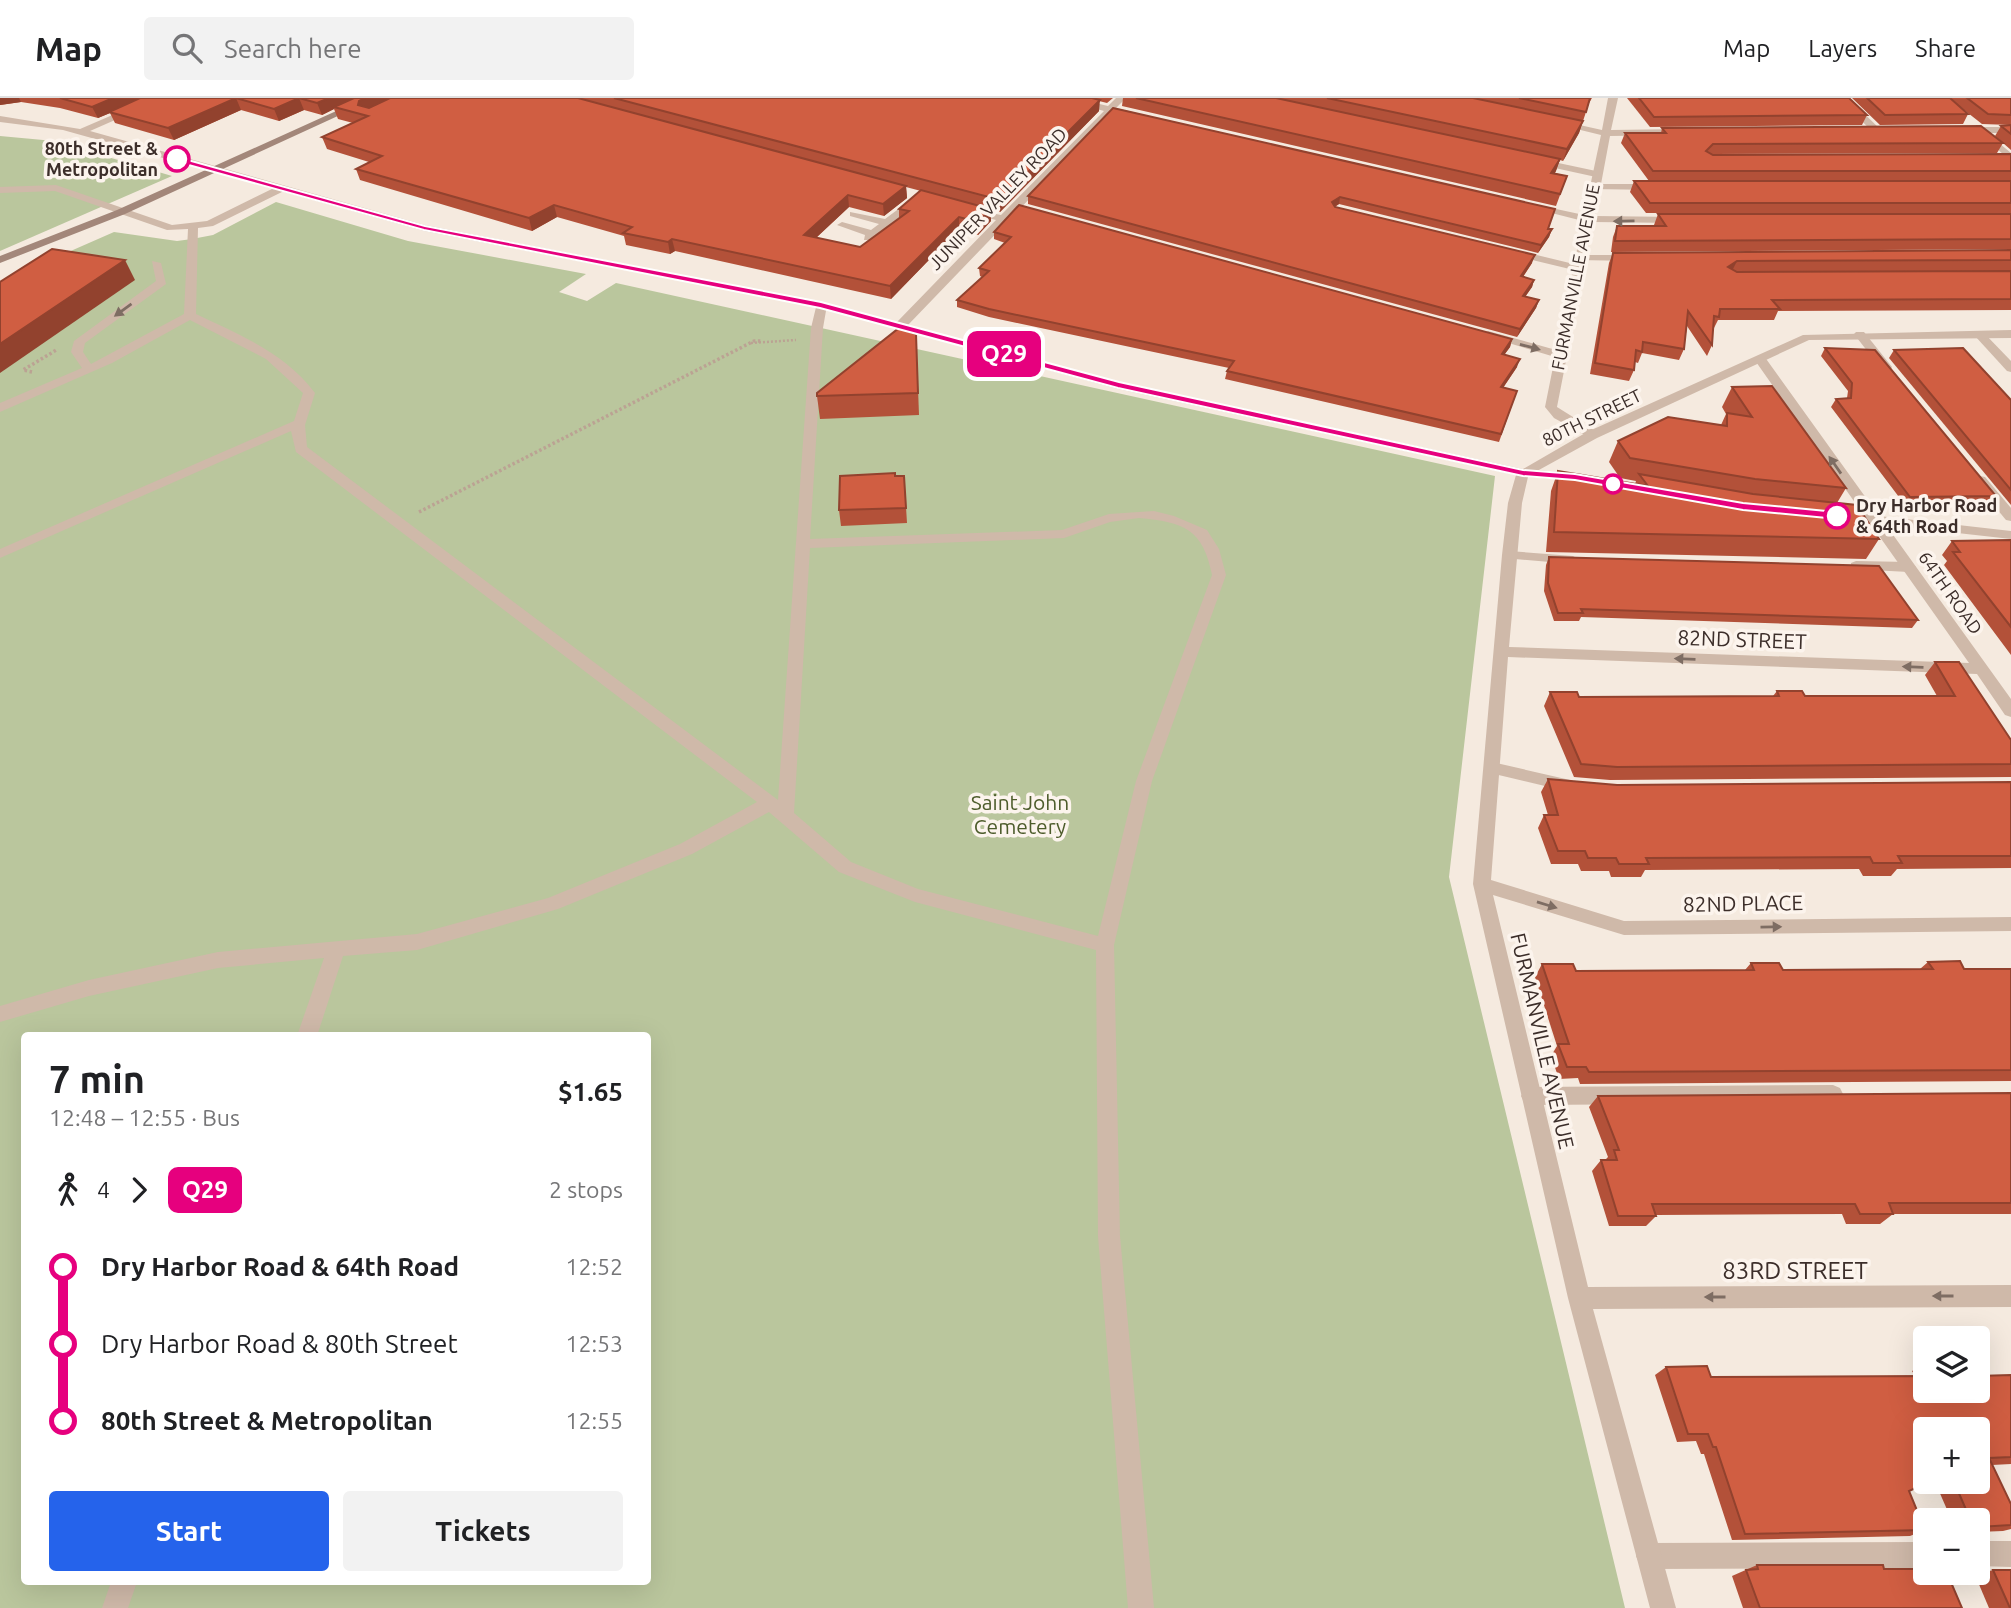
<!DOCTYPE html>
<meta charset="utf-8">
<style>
body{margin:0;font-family:Ubuntu,sans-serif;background:#f2f2f2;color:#202124;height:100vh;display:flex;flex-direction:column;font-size:26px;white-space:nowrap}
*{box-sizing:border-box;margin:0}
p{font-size:23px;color:#757577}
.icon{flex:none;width:38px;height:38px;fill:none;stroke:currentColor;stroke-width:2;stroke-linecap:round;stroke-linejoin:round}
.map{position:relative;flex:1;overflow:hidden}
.drawer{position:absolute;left:21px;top:934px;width:630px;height:553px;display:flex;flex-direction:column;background:#fff;border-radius:7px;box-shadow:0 7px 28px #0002}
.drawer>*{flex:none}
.badge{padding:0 14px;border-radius:10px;font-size:24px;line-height:46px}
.tools{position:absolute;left:1913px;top:1228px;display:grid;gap:14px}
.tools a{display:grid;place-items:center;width:77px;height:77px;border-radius:7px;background:#fff;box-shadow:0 7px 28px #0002;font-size:35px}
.map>.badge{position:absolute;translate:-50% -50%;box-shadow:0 0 0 4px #fff}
.legs{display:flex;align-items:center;gap:10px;height:77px;padding:0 28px;font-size:23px}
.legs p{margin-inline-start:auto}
.overview{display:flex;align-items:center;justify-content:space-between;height:119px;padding:0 28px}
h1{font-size:38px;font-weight:700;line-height:52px}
.cta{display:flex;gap:14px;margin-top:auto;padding:14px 28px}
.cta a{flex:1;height:80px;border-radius:7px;background:#2563eb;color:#fff;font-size:28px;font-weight:700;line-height:80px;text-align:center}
.cta a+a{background:#f2f2f2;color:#202124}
ul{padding:0 28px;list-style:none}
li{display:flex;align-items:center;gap:24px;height:77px;font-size:26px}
li i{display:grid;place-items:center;width:10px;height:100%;margin:0 9px;background:currentColor}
li i::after{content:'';width:18px;height:18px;margin:-9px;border:5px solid;border-radius:50%;background:#fff}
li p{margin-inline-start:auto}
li:first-child i{background:linear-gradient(#0000 50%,currentColor 0)}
li:last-child i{background:linear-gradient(currentColor 50%,#0000 0)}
header{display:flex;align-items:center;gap:42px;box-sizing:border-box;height:98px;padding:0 35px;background:#fff;border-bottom:2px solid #e0e0e0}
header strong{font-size:33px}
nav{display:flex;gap:38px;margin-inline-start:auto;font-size:24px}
.search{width:490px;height:63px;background:#f2f2f2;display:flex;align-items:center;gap:18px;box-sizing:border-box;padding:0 24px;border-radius:7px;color:#757577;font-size:26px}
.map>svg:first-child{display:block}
</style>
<header>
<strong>Map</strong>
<div class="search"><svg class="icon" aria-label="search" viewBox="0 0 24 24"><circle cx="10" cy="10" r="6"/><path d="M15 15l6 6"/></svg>Search here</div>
<nav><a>Map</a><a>Layers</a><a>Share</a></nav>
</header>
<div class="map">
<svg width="2011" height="1510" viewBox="0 0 2011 1510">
<rect width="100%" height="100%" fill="#f5eadf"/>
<!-- green -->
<g fill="#bac69d" fill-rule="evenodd">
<path d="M0,38L54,43L172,78L0,153Z"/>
<path d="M276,104L408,143L586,176L559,194L587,203L616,185L1495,378L1449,779L1625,1510H0V184L114,134L177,143L192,141L213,137ZM24,938H648V1484H24Z"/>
</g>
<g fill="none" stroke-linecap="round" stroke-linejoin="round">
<!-- path-far1 -->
<path stroke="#bba293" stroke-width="2.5" stroke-dasharray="2 2" stroke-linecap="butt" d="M751,245L796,242"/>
<!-- path -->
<g stroke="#bba293" stroke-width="3.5" stroke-dasharray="2.5 2.5" stroke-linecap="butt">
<path d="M32,274L23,272L58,251"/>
<path d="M419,414L754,243H762"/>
</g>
<!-- service -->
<g fill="#cfb9a9" fill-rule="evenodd">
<path d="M1838,0H1848L1880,31V35H1874Z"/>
<path d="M1535,60L1596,73L1601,76L1596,79L1532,65L1530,63Z"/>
<path d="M1594,86H1657L1662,89L1657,92L1590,91L1589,89Z"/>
<path d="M56,87L172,127L207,123L278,88H286V92L213,128L198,130L196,216C240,237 285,255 315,295L305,327L307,349L778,702L811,230L817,205L827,207L823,230L810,441L1062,432L1109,416L1154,413L1174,418L1207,432L1219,451L1226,477L1152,683L1114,847L1120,1138L1154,1510H1128L1098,1138L1096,852L915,804L839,774L769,714L692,756L558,811L417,852L343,858L317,938H297L324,860L218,870L89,898L0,924V908L89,882L218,854L417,836L548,800L680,746L757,704L296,354L291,333L0,460V451L294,323L303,295L266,261L190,222L112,265L0,314V305L82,270L71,254L74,243L156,183L152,163L161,165L166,186L85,245L83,254L91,266L184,216L188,131L167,132L55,93L0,95V89ZM1139,420C1184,424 1203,431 1212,477L1136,683L1098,838L918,791L851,764L794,715L810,450L1064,440L1110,424Z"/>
<path d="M916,98L921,101L920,103L872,142H864L865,137L837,127L842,124L871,132L879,126L850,118V114L885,121Z"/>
<path d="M1512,151L1582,168L1583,170L1578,173L1508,156V152Z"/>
<path d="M1580,157H1636L1641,160L1636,163L1576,162V158Z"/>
<path d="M1856,234H1864L1892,269L1890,272H1882L1854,236Z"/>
<path d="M1980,378L1985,379L2011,410V423L2006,422L1973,382Z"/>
<path d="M1509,453L1573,458L1580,462L1573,466L1504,460V454Z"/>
<path d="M1856,463L1909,464L1916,469L1909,474L1851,471V465Z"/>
<path d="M1492,664L1570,682L1578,688L1570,694L1486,674L1484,670L1486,666Z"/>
<path d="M1833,987L1840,990L1843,996L1840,1002L1833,1005L1531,1007L1524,1004L1521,998L1524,992L1531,989Z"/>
<path d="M1978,1443H2011V1469L1978,1468Z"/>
<path d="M1925,1444V1470L1649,1471L1640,1467L1636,1458L1640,1449L1649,1445Z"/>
<path d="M111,1484H137L128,1510H102Z"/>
</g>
<!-- minor -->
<g fill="#cfb9a9" fill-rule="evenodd">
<path d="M152,0H165L90,33L425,127L821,204L897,224L996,122L966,114V110L1001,117L1104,13L1057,0H1074L1108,8L1116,0H1126L1116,10L1137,15V19L1112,15L908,227L1120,284L1523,371L1583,376L1585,379L1578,383L1528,379L1522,405L1509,549L1969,565L1870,425L1844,422L1837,418L1844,414L1863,416L1754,261L1764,258L1879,418L2011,433V441L1886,427L2011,601V619L2005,617L1977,576L1508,559L1491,782L1624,823L2011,819V833L1624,837L1493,797L1588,1189L2011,1187V1209L1593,1211L1676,1510H1650L1568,1200L1473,786L1502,457L1508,405L1516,377L1118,291L820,210L424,133L63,32L0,24V18L80,31Z"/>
<path d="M1608,0H1618L1611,32L1682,31L1687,34L1682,37L1610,38L1595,118L1679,119L1684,122L1679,125L1593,124L1557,309L1597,334L1598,337L1592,341L1554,320L1545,309L1555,259L1482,237L1488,233L1556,252L1583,123L1528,109L1533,106L1584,117L1601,37L1552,25L1557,22L1602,32Z"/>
<path d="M1966,29H2011V35H1987L2011,55V63L1979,35L1963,34L1961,32Z"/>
<path d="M1975,234H1983L2011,263V274L2007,273L1975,238Z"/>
</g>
<!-- tertiary -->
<path fill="#cfb9a9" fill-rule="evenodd" d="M2011,232V240L1809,242L1597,340L1528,378H1518L1516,375L1587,334L1803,237Z"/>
<!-- secondary -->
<path fill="#a3877a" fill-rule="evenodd" d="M365,0H377L125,116L0,165V158L117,112Z"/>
</g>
<!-- wall -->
<g fill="#b35139" fill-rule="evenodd">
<path d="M0,0H1113L1107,5L1099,3V13L1000,114L991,112V123L978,137L959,131L891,201L675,153L670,156L626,147L624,138L557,119L532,133L360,82L356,71L369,64L327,51L322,39L353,25L338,21L334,11L322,17L304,12L279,23L241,12L174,42L115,25L110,15L98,20L60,10L21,4L0,7ZM906,89L921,93L899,111V121L860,149L816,140L849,109L884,118L907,100Z"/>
<path d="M1123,0H1592L1589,5L1579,35L1563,63L1560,62L1555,75L1567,78L1556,108L1122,8Z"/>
<path d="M1627,0H1849L1867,17L1862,27L1650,29Z"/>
<path d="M1852,0H2011V52L1995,38L2001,28L2011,27L1982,26L1954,4L1968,16L1963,26L1880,27Z"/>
<path d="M1113,10L1548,131H1552L1549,139L1538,155L1339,106L1335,109L1532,165L1523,179L1534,182L1532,189L1525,199L1539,202L1536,210L1517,239L1028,106V98Z"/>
<path d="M1662,30L2003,45L1997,55L1712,56L1713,57L2011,56V115H1646L1630,94L1634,83H1649L1621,45L1625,35H1661Z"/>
<path d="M1658,116H2011V151L1611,154L1613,139L1617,128H1655L1654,127Z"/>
<path d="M994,134L1512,241L1510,249L1504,257L1517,269L1503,290L1517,293L1499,344L1225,281L1227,273L1229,270L989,219L957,209V202L982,179L980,178L979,170L1005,145L994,141Z"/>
<path d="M2011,152V212L1778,213L1774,222H1718L1714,230H1713L1712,247L1707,258L1687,228L1684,251L1679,262L1642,255L1638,265L1635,264L1634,272L1629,283L1590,276L1609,165L1613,155Z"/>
<path d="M916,236L919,317L820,321L817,298Z"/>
<path d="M1825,250L1996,398L1990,407H1905L1831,309L1836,301L1847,300L1848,293L1821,258Z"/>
<path d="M1894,252L2011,302V407L1889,260Z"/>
<path d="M1732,289L1846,390L1837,405L1879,441L1866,461L1546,454L1551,393L1558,373L1635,386L1636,383L1620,380L1609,364L1618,343L1721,327L1726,316L1722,309Z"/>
<path d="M895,378H904L907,425L841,428L839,412Z"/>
<path d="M2011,442V557L1944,467L1947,463L1942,457L1952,443Z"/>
<path d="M1549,459L1918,522L1912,530L1581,519L1579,523H1554L1544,493L1546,467Z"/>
<path d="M1935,564L2011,642V679L1610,682L1574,679L1544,608L1550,594L1579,599L1773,598L1777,593L1805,598H1937L1925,577Z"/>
<path d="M1548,681L1617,687L2011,684V770L1897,771L1891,778H1863L1859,771L1645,772L1641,779H1611L1609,773H1581L1578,766H1551L1538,730L1544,717H1548L1541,694Z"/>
<path d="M1928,864L1964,871H2011V983L1580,986L1578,980L1559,981L1551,958L1557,948L1535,879L1542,866L1576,873L1745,872L1751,865L1783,872L1920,871Z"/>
<path d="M2011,995V1116H1893L1880,1126H1846L1842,1116L1656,1117V1118L1646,1128H1609L1592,1073L1601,1062H1605L1608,1059L1589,1009L1598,998Z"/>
<path d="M1925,1266V1293L2011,1277V1366L1992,1367L2011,1406V1431L2003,1433L1978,1434V1423H1952L1935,1384H1978V1332L1909,1393L1925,1432L1910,1438L1732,1442L1704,1356H1701L1696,1343L1677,1344L1655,1277L1666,1269L1711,1279L1915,1278L1912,1273Z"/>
<path d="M1757,1467L1884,1471L1962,1510H1743L1732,1478Z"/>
<path d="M1993,1472L2011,1510H1989L1975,1477Z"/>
</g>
<!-- shaded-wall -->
<g fill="#92422e">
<path d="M0,0H19L21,4L0,7Z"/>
<path d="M113,0H145L109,14L110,15L98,20L92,9Z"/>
<path d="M236,0L241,12L174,42L168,30Z"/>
<path d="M299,0L304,12L279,23L274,11Z"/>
<path d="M329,0H359L334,9V11L322,17L317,5Z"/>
<path d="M365,0H393L363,15L362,18L358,7L359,3Z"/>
<path d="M1100,2L1099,13L1000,114V102Z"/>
<path d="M1583,23L1579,35L1563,63L1567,51Z"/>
<path d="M1560,61L1556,73L1547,87L1551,75Z"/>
<path d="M906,88L907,100L884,118L883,106Z"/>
<path d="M848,97L849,109L805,150L804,137Z"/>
<path d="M1340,99L1339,106L1330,111L1332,104Z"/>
<path d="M554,107L557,119L532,133L529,120Z"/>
<path d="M991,111V123L978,137V124Z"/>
<path d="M959,119V131L891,201L890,188Z"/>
<path d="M1552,131L1549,139L1538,155L1541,147Z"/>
<path d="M672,141L675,153L670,156L668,144Z"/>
<path d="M1535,157L1532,165L1518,186L1521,178Z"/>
<path d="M125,162L135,182L0,275V246Z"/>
<path d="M1737,163L1732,173L1728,169Z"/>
<path d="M1534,182L1532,189L1520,206L1523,198Z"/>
<path d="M1539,202L1536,210L1517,239L1520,231Z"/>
<path d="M1512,241L1510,249L1499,264L1502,256Z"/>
<path d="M1520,261L1517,269L1498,297L1501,289Z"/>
</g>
<!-- building -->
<g fill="#d05e42" stroke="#92422e" stroke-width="2">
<path d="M60,0H113L92,9Z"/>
<path d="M140,0H329L317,5L299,0L274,11L236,0L168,30L109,14Z"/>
<path d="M354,0H365L359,3L358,7L369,10L390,0H578L906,88L883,106L848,97L804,137L860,149L909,113L899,111L921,92L991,111L978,124L959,119L890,188L672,141L668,144L623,135L632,129L554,107L529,120L356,71L382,58L322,39L368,18L334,9Z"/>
<path d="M614,0H1092L1100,2L1000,102Z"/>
<path d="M1136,0H1276L1560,61L1551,75L1567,78L1560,96Z"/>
<path d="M1327,0H1473L1583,23L1567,51Z"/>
<path d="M1519,0H1590L1586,14Z"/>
<path d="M1639,0H1849L1867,17L1654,19Z"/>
<path d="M1867,0H1950L1968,16L1885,17Z"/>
<path d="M1967,0H2011V17L1988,16Z"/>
<path d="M1113,10L1555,111L1548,131H1552L1541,147L1340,99L1332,104L1335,109L1535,157L1521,178L1534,182L1523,198L1539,202L1520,231L1028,98Z"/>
<path d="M2011,27V36L2001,28Z"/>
<path d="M1981,28L2003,45L1713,46L1706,53L1713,57L2011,56V73H1653L1625,35H1666L1662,30Z"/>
<path d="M1634,83H2011V105H1650Z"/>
<path d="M1019,107L1512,241L1502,256L1520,261L1501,289L1517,293L1501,336L1227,273L1234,263L989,211L957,202L989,173L979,170L1011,139L994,134Z"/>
<path d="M1658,116H2011V141L1615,143L1617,128H1666Z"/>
<path d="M52,151L125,162L0,246V184Z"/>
<path d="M2011,152V162L1737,163L1728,169L1737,174L2011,173V201L1772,202L1780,211H1720L1719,219L1714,218L1712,247L1688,213L1684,251L1643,244L1642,254L1636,252L1634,272L1595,265L1613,155Z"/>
<path d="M899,230L916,236L918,295L817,298V295Z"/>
<path d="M1825,250L1875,252L1996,398L1910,399L1836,301L1851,300L1852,285Z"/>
<path d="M1963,250L2011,302V392L1894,252Z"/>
<path d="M1772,288L1846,390L1755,381L1630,360L1618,343L1668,319L1727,328V315L1752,319L1732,289Z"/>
<path d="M1558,373L1648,388L1639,376L1753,396L1857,407L1879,441L1554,434Z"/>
<path d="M895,375V378H904L906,410L839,412L840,378Z"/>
<path d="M2011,442V529L1953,454H1960L1952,443Z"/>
<path d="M1549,459L1879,468L1918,522L1581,511L1583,515H1558L1548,485Z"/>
<path d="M1935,564H1959L2011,642V666L1617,669L1581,666L1550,594H1577L1579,599L1779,598L1777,593H1802L1805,598H1955Z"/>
<path d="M1548,681L1617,687L2011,684V758H1898L1902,765H1873L1870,759L1646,760L1649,766H1619L1616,760H1588L1585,753H1558L1544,717H1558Z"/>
<path d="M1960,863L1964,871H2011V972L1589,974L1586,969H1567L1558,946H1569L1542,866H1573L1576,873L1754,872L1751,865H1779L1783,872L1933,871L1928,864Z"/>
<path d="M2011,995V1105H1889L1893,1116H1860L1855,1106H1652L1656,1118H1618L1601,1062H1617L1614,1052H1619L1598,998Z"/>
<path d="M1707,1268L1711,1279L1925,1278V1293H1978V1278L2011,1277V1359L1989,1360L2011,1406V1427L1978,1429V1423H1971L1954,1384H1978V1332H1925V1384H1928L1909,1393L1925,1432L1745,1436L1716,1349H1713L1708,1336H1688L1666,1269Z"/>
<path d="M1757,1467H1883L1884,1471H1925V1475H1947L1962,1510H1760L1746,1472L1758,1471Z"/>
<path d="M1993,1472H2011V1510H2010Z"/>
</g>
<!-- one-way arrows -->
<defs><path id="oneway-solid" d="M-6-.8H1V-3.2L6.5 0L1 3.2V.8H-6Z" transform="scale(1.75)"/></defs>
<g fill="#7e6d63">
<use href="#oneway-solid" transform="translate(1624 123) rotate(179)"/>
<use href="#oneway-solid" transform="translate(123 212) rotate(144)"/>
<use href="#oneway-solid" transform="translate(1530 249) rotate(15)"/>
<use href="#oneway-solid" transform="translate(1835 367) rotate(-125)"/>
<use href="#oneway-solid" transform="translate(1685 561) rotate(-178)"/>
<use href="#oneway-solid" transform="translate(1913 569) rotate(-178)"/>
<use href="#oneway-solid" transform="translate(1547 807) rotate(17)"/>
<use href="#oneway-solid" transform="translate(1771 829) rotate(-1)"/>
<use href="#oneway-solid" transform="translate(1943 1198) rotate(180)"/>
<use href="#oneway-solid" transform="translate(1715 1199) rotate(180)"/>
</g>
<!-- line-1 -->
<path fill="#e6007e" stroke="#fff" stroke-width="2" d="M177,59L425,128L821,204L1119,284L1523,372L1575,376L1743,405L1837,414L1842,418L1837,421L1743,412L1575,382L1523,378L1118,290L820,210L424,132L174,63Z"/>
<!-- markers -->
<g fill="#fff" stroke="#e6007e" stroke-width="3.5">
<circle cx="177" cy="61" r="12"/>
<circle cx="1613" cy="386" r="9"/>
<circle cx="1837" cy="418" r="12"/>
</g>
<g text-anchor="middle" stroke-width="7" stroke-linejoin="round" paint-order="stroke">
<!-- far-stop labels -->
<g font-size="18" font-weight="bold" fill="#3c2e2a" stroke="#fcf4ed" text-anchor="end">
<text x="158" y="57">80th Street &amp;<tspan x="158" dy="21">Metropolitan</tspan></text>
<text x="1856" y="414" text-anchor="start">Dry Harbor Road<tspan x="1856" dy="21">&amp; 64th Road</tspan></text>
</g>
<!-- far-street labels -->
<g font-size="18" fill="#3c2e2a" stroke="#fcf4ed">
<text transform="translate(998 101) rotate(-46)" y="6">JUNIPER VALLEY ROAD</text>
<text transform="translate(1576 179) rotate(-79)" y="6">FURMANVILLE AVENUE</text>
<text transform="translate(1592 320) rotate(-26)" y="6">80TH STREET</text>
<text transform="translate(1950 495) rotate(55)" y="6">64TH ROAD</text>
</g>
<!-- street labels -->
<g font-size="21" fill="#3c2e2a" stroke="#fcf4ed">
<text transform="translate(1742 542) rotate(2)" y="7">82ND STREET</text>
<text transform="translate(1743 806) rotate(-1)" y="7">82ND PLACE</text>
<text transform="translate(1542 943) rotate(77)" y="7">FURMANVILLE AVENUE</text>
</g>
<!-- park labels -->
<g font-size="21" fill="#4d5c2b" stroke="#fcf4ed">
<text x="1020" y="712">Saint John<tspan x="1020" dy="24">Cemetery</tspan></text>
</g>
<!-- near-street labels -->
<g font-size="24" fill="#3c2e2a" stroke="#fcf4ed">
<text x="1795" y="1181">83RD STREET</text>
</g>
</g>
</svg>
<div class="tools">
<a><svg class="icon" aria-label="layers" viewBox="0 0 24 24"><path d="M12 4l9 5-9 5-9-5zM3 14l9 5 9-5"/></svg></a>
<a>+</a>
<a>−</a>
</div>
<b class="badge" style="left:1004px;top:256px;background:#e6007e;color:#fff">Q29</b>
<section class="drawer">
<div class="overview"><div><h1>7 min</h1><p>12:48 – 12:55 · Bus</p></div><b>$1.65</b></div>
<div class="legs"><svg class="icon" aria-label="walk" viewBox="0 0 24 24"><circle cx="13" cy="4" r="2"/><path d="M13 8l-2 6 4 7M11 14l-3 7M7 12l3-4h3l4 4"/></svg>4<svg class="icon" aria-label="forward" viewBox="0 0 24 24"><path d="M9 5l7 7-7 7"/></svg><b class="badge" style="background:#e6007e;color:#fff">Q29</b><p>2 stops</p></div>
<ul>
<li><i style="color:#e6007e"></i><b>Dry Harbor Road &amp; 64th Road</b><p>12:52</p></li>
<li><i style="color:#e6007e"></i><span>Dry Harbor Road &amp; 80th Street</span><p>12:53</p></li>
<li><i style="color:#e6007e"></i><b>80th Street &amp; Metropolitan</b><p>12:55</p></li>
</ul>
<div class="cta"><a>Start</a><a>Tickets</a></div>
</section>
</div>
